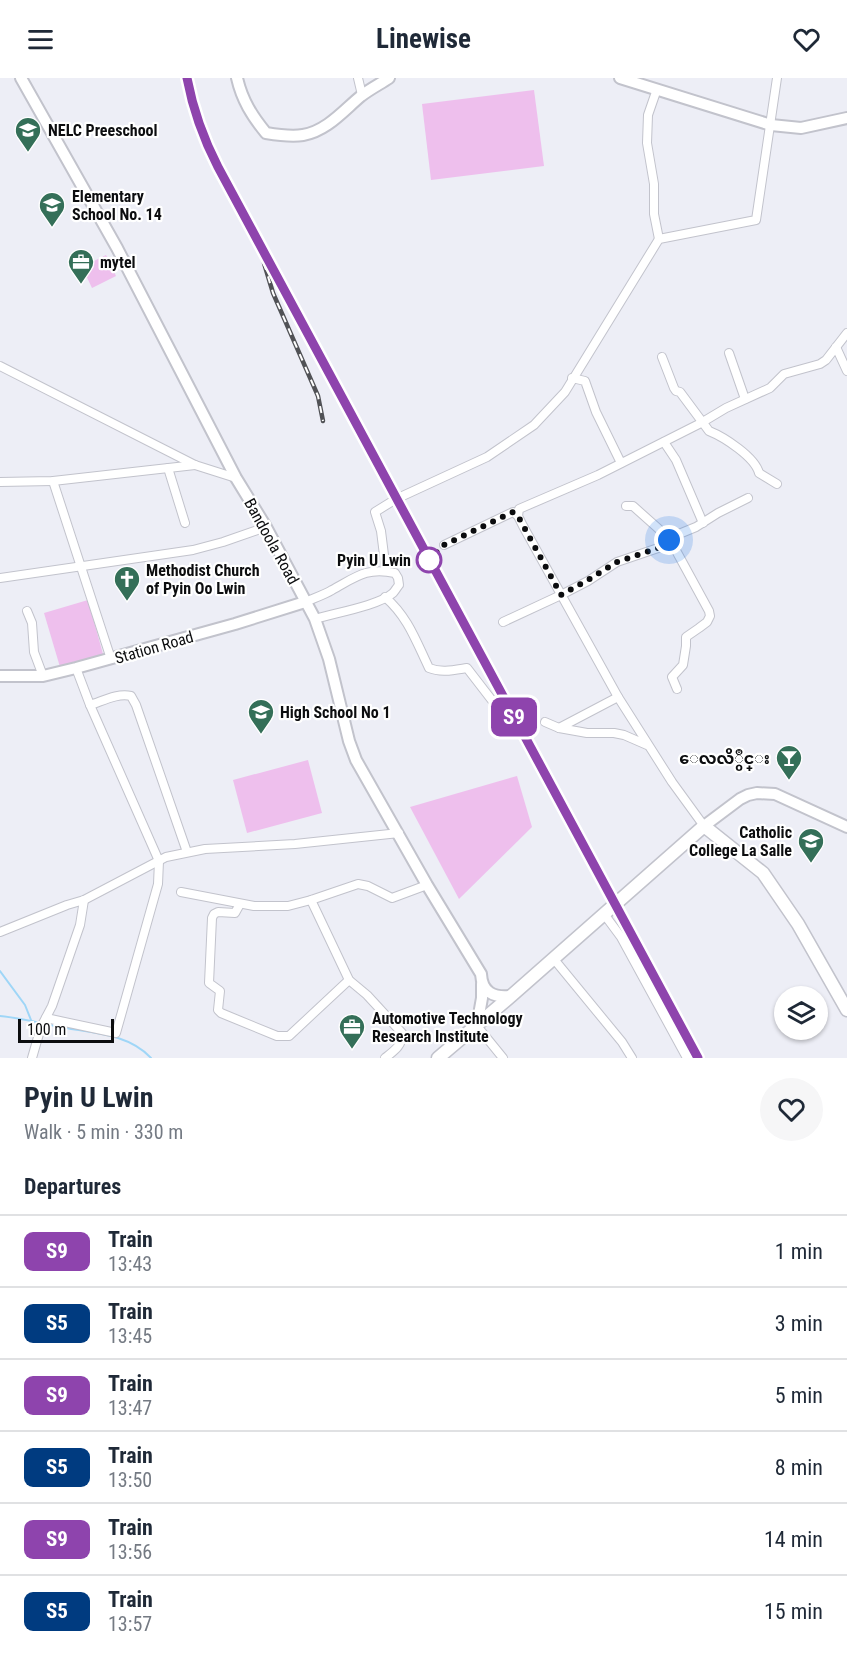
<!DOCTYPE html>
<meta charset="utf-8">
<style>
body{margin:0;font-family:"Roboto Condensed","Noto Sans Myanmar",sans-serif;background:#f6f6f7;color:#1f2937;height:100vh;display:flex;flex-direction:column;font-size:22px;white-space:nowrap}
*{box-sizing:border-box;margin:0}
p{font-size:20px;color:#747a83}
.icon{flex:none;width:33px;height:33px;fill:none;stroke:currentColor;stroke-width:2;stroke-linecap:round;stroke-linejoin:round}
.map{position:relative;height:980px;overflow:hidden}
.panel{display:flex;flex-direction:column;background:#fff;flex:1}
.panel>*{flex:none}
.badge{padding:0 12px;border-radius:9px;font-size:21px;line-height:39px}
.buttons{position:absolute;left:774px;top:908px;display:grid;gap:12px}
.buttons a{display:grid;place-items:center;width:54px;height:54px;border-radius:50%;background:#fff;box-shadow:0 2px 4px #0004;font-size:30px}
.scale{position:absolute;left:18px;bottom:15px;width:96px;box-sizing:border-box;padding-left:6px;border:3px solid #0c0d0f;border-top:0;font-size:16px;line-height:21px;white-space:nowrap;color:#0c0d0f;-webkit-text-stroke:4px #fff;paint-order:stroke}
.you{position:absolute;width:30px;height:30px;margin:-15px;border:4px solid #fff;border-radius:50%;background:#1a73e8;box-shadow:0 0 0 9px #1a73e833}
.map>.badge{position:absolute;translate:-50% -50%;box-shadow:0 0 0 3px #fff}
h2{padding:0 24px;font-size:22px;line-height:54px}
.round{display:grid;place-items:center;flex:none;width:63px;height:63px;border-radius:32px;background:#f6f6f7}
.head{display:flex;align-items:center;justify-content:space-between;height:102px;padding:0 24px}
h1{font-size:28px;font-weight:700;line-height:45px}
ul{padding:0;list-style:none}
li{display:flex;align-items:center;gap:18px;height:72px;padding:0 24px;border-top:2px solid #e0e1e3}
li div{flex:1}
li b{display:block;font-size:22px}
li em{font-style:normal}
li .badge{min-width:66px;font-weight:700;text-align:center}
header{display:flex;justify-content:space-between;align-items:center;height:78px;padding:0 24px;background:#fff;font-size:27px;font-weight:700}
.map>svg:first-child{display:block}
</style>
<header><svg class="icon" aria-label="menu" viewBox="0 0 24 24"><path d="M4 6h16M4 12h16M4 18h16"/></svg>Linewise<svg class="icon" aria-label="heart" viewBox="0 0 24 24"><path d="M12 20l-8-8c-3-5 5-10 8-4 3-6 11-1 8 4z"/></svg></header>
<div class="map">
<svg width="847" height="980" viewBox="0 0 847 980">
<rect width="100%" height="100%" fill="#edeef6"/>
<!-- green -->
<g fill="#eebfed">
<path d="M534,12L544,88L431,102L422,26Z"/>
<path d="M106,177L116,198L92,210L82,189Z"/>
<path d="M88,522L103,576L60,589L44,535Z"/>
<path d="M308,682L322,735L247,755L233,702Z"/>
<path d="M517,698L532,749L459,821L410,729Z"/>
</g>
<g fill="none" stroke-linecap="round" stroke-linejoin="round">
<!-- stream -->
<g stroke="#9fd6f7" stroke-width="2">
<path d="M0,893L25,927L31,942"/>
<path d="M0,938C19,940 37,944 55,948C88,955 127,954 151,980"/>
</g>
<!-- street casing -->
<g stroke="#c2c3cc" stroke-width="10">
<g id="street">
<path d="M358,0L362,17"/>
<path d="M657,11L648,37L647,65L654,106V136L659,161"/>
<path d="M836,269L847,293"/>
<path d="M729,275L745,321"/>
<path d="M662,279L674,310L676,313L680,314L709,353C724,359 755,379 759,395L777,406"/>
<path d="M0,288L195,387L236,400"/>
<path d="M572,300L585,303L596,334L621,385"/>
<path d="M664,364L676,382L703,445"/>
<path d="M168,390L185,445"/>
<path d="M53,403L111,581"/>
<path d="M0,404L53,403L195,387"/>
<path d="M626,428H633L661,453L673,467L709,533L710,538L707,544L699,550L686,559V568L683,587L672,599L677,611"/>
<path d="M444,467L513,434L518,438"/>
<path d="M386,493L381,453L375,434L396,421L487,379L534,347L565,314L659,161L756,142L777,0"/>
<path d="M0,500L193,472L223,464L266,449"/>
<path d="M385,519C408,539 416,563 429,590C441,595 454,592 467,590L494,625"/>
<path d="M305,524C314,520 324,517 332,512C356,499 366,489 395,495L398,500L399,507C398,508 394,514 393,515C378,528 334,535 315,541"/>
<path d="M27,533L32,545L34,574L43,598"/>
<path d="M503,544L561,517L588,503L617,484L667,467L669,462L674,458L696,449L718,435L748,420"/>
<path d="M90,627C103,623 117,615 131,618L136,627L187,774"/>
<path d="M545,644L559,650L587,655H614L624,657L647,667"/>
<path d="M559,650L618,619"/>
<path d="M704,748L672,704L618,619L523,448L518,438L519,431L598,397L701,345L726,330L770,310L784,296L820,286L826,282L847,255"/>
<path d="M181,814L254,828H288L311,822L358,806L368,808L392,820L427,807"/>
<path d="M311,822L349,902L367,917L402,955C403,967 394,973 385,980"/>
<path d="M240,826L235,835L218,834L214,836L212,840L209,905L220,913L218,932L221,935L277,958H289L349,902"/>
<path d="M604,836L621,859L687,980"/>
<path d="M0,854L67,827L84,822L166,779L205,771L295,766L399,755"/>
<path d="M553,880L622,964L632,980"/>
<path d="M46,940L116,955L158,806L159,783L90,627L76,590"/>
<path d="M477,948L503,980"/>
<path d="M32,980L41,949L52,928L80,847L84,822"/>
</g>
</g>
<!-- secondary casing -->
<g stroke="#c2c3cc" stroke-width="14">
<g id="secondary">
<path d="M21,0L117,170L236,400L266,449L315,541L329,581L349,663L356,682L427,807L481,896C482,914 493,920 511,918"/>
<path d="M237,0C242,22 252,38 266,55C278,57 291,59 303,57C327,53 344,32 361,18C370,11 380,6 389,0"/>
<path d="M620,0L771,47L801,50L847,40"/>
<path d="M0,598H43L76,590L235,546L305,524"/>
<path d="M704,748L740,721L748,717L757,715L775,716L847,749"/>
<path d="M477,948L482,920V906"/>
</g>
</g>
<!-- primary casing -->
<g stroke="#c2c3cc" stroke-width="15">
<path id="primary" d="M438,980L511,918L704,748L763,795L798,846L847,932"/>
</g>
<!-- street -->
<use href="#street" stroke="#fff" stroke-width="8"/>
<!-- secondary -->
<use href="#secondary" stroke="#fff" stroke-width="10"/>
<!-- primary -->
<use href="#primary" stroke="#fff" stroke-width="12"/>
<!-- rail casing -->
<g stroke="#515256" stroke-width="4.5">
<g id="rail">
<path d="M187,0C193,32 203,60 218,89L698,980"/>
<path d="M264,185L273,215L318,318L323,343"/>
</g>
</g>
<!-- rail -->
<use href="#rail" stroke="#fff" stroke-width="2" stroke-dasharray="7" stroke-linecap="butt"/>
</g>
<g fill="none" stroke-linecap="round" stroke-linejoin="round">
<!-- line casing -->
<g stroke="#fff" stroke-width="14">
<path id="line" d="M187,0C193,32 203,60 218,89L698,980"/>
</g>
<!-- line -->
<use href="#line" stroke="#8e44ad" stroke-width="9"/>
<!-- walk -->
<path stroke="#0c0d0f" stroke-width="6" stroke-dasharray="0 10.8" d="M429,482L444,467L513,434L518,438L561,517L588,502L617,484L667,467L669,462"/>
</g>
<!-- icons -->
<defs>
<g id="school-pin" transform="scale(1.35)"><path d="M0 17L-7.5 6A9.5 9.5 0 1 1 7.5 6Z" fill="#346f58" stroke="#fff"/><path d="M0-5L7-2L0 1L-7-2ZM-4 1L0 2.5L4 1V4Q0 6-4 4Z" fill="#fff"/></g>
<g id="office-pin" transform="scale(1.35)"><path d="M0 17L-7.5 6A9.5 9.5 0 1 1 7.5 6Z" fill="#346f58" stroke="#fff"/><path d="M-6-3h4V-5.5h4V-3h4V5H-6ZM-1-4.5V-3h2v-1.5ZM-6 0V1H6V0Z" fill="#fff"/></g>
<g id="church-pin" transform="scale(1.35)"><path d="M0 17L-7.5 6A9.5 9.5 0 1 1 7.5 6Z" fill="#346f58" stroke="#fff"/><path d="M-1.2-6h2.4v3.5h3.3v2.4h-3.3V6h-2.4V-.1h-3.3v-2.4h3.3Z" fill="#fff"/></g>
<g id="bar-pin" transform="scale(1.35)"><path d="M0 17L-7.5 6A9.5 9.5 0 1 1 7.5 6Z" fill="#346f58" stroke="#fff"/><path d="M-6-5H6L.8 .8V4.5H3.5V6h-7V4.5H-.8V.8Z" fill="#fff"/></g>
</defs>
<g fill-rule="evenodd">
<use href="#school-pin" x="28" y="52"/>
<use href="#school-pin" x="52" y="127"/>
<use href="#office-pin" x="81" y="184"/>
<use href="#church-pin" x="127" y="501"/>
<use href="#school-pin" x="261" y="634"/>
<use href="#bar-pin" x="789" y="680"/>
<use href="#school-pin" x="811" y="763"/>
<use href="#office-pin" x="352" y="949"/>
</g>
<!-- markers -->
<circle fill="#fff" stroke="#8e44ad" stroke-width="3" cx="429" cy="482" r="12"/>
<g text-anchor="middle" stroke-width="4.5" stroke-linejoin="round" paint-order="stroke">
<!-- poi labels -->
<g font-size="16" font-weight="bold" fill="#0c0d0f" stroke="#fff" text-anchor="start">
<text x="48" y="58">NELC Preeschool</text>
<text x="72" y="124">Elementary<tspan x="72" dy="18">School No. 14</tspan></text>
<text x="100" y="190">mytel</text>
<text x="146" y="498">Methodist Church<tspan x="146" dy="18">of Pyin Oo Lwin</tspan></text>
<text x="280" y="640">High School No 1</text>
<text x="770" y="686" text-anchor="end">ေလလိွဳင္း</text>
<text x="792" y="760" text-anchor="end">Catholic<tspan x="792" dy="18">College La Salle</tspan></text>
<text x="372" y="946">Automotive Technology<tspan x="372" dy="18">Research Institute</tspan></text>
</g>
<!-- street labels -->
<g font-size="16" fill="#0c0d0f" stroke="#fff">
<text transform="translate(272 463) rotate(61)" y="6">Bandoola Road</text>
<text transform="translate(154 569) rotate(-16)" y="6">Station Road</text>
</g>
<!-- stop labels -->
<g font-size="16" font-weight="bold" fill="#0c0d0f" stroke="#fff" text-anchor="end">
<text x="411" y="488">Pyin U Lwin</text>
</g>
</g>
</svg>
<div class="buttons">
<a><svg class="icon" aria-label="layers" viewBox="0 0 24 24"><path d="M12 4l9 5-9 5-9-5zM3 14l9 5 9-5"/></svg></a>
</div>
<div class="scale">100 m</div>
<div class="you" style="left:669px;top:462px"></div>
<b class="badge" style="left:514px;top:639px;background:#8e44ad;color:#fff">S9</b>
</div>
<section class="panel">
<div class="head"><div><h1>Pyin U Lwin</h1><p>Walk · 5 min · 330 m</p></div><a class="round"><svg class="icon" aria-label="heart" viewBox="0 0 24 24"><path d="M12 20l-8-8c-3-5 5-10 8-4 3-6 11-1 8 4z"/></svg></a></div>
<h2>Departures</h2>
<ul>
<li><span class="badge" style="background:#8e44ad;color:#fff">S9</span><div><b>Train</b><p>13:43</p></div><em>1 min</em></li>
<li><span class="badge" style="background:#003b80;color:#fff">S5</span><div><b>Train</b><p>13:45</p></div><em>3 min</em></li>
<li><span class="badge" style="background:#8e44ad;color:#fff">S9</span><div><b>Train</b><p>13:47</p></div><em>5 min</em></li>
<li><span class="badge" style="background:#003b80;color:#fff">S5</span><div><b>Train</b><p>13:50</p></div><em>8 min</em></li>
<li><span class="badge" style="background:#8e44ad;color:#fff">S9</span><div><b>Train</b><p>13:56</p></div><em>14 min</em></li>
<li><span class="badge" style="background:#003b80;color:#fff">S5</span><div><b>Train</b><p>13:57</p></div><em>15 min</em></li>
</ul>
</section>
